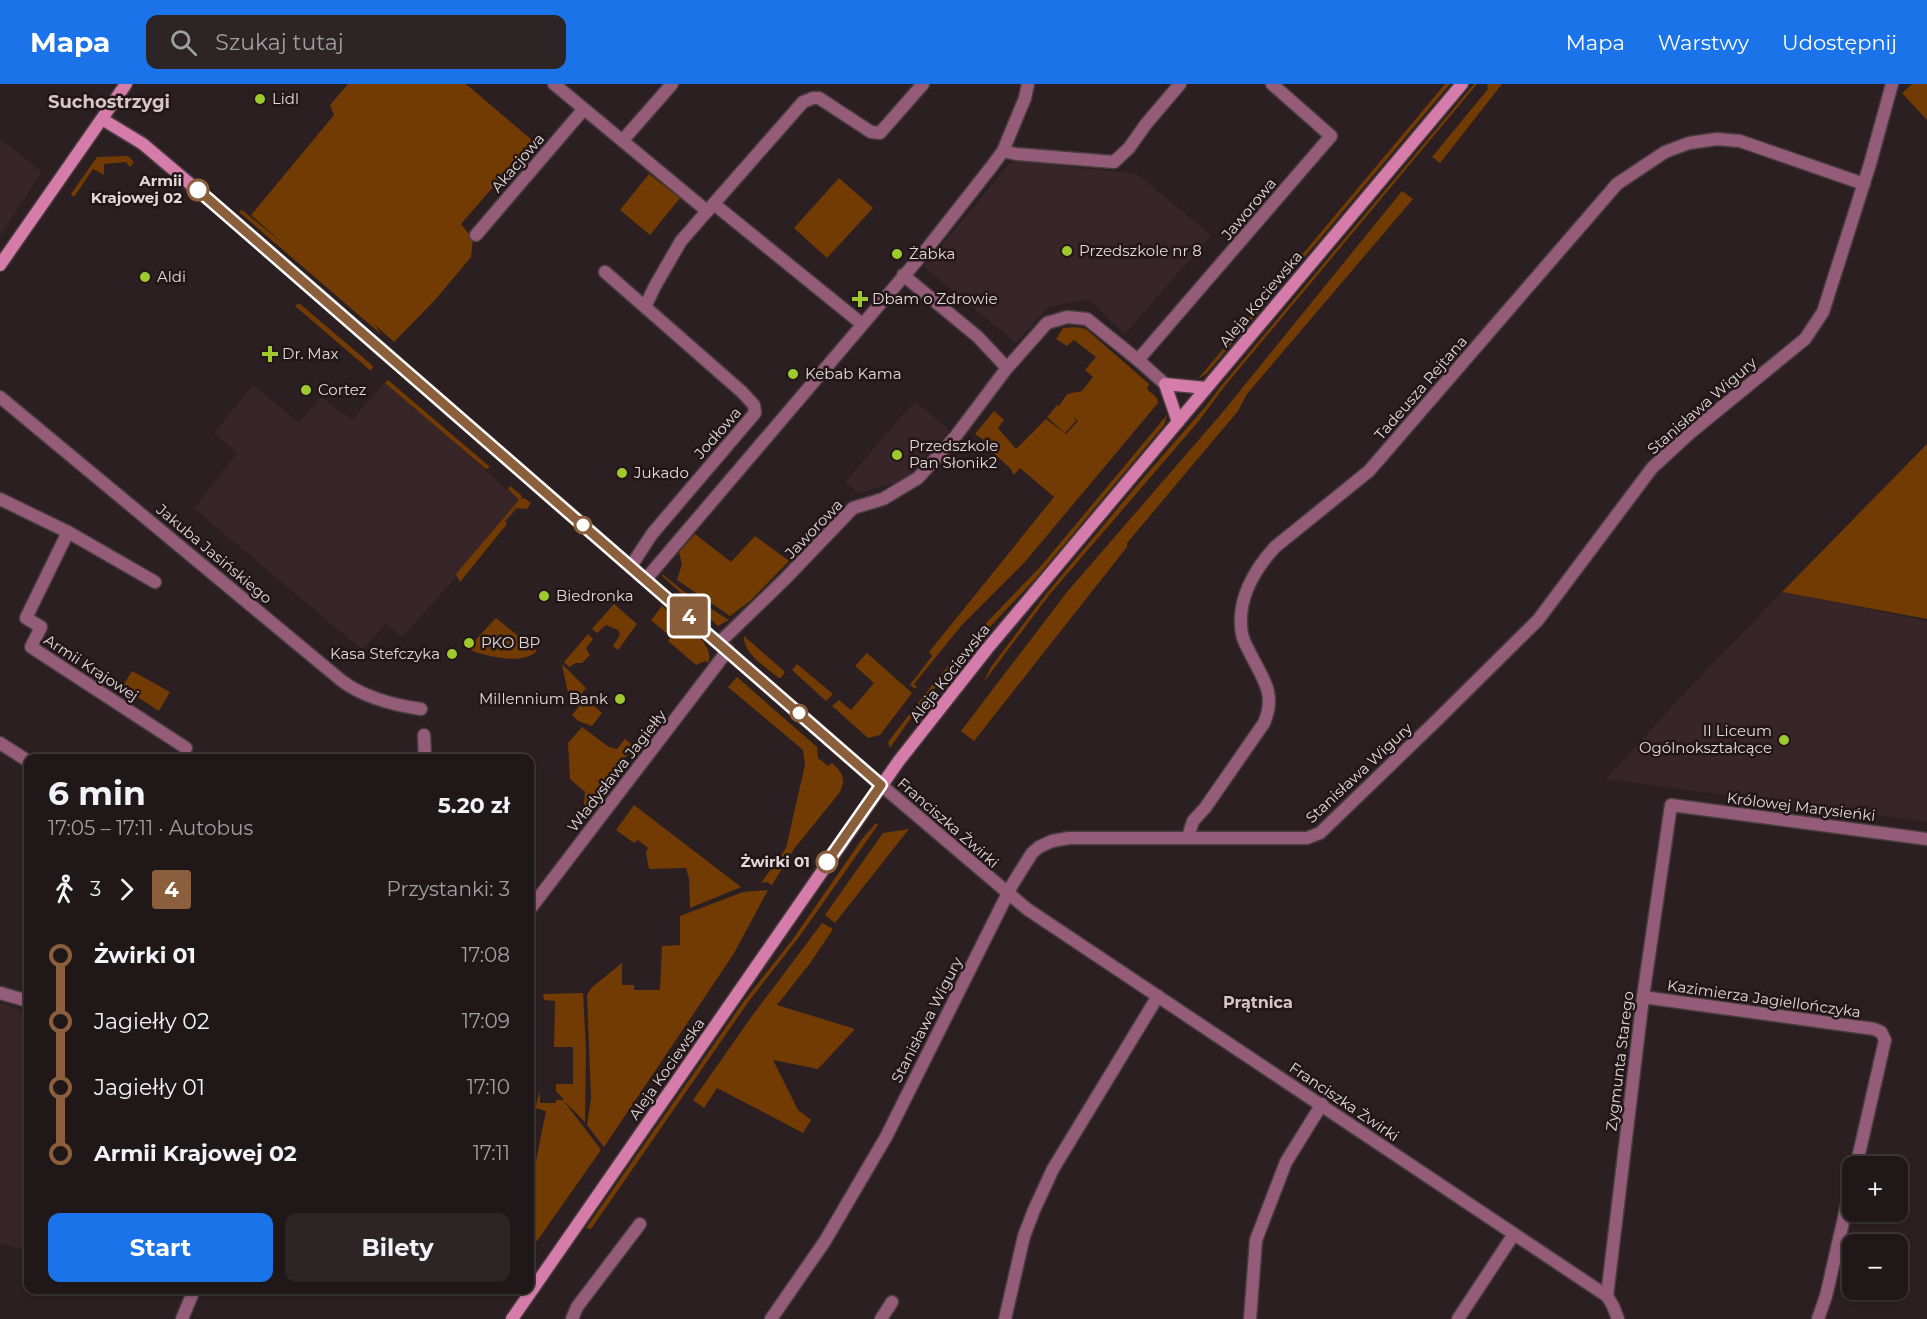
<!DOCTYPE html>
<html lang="pl">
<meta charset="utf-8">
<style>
body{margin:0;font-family:Montserrat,sans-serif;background:#2d2426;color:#f1f3f6;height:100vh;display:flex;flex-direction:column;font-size:22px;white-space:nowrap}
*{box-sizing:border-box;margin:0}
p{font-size:20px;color:#a29fa2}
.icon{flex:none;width:33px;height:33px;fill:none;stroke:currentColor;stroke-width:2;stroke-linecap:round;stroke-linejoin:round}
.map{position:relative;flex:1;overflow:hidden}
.details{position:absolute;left:24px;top:670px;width:510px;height:540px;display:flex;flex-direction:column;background:#201719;border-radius:12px;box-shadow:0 2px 4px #0004,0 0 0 2px #3d3638}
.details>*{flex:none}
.badge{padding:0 12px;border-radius:4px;font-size:21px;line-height:39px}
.tools{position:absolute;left:1842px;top:1072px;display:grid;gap:12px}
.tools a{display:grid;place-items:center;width:66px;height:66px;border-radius:12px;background:#201719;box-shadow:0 2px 4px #0004,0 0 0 2px #3d3638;font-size:30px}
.map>.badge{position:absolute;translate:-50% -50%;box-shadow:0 0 0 3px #fff}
.legs{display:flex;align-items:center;gap:9px;height:66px;padding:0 24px;font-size:20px}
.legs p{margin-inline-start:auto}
.overview{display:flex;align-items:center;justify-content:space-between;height:102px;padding:0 24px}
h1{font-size:33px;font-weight:700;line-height:45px}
.primary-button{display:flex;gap:12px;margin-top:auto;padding:12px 24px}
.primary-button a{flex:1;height:69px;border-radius:12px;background:#1a73e8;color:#fff;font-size:24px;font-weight:700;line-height:69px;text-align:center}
.primary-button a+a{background:#2d2426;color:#f1f3f6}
ul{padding:0 24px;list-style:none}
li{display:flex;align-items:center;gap:21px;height:66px;font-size:22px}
li i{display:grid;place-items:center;width:9px;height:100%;margin:0 8px;background:currentColor}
li i::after{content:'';width:15px;height:15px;margin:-8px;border:4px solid;border-radius:50%;background:#201719}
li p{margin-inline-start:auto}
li:first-child i{background:linear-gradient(#0000 50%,currentColor 0)}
li:last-child i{background:linear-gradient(currentColor 50%,#0000 0)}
header{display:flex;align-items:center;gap:36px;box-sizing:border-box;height:84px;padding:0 30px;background:#1a73e8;color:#fff}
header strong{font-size:28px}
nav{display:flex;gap:33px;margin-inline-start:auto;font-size:21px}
.search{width:420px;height:54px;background:#2d2426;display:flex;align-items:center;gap:15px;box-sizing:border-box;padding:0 21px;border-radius:12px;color:#a29fa2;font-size:22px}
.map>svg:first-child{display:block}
</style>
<header>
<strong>Mapa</strong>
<div class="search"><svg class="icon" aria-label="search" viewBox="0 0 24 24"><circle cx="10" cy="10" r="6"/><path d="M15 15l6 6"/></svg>Szukaj tutaj</div>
<nav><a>Mapa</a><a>Warstwy</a><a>Udostępnij</a></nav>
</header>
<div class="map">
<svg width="1927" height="1235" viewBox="0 0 1927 1235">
<rect width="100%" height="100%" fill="#2b1f21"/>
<!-- built -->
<g fill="#382527">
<path d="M0,55L42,88L0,152Z"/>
<path d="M1017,77L1137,90L1211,151L1125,250L1088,215L1048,223L1016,259L924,183L1009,80Z"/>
<path d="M387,296L523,420L402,553L386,540L362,566L194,424L237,369L214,349L253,301L299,339L321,313L352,336Z"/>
<path d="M915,317L949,346L905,396L858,409L845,398Z"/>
<path d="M1782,508L1927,537V738L1606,695L1677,617Z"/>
<path d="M0,919L28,928V1167L0,1159Z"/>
</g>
<!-- green -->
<g fill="#723b03">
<path d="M348,0H466L533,57L461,140L473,155L471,173L435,216L394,258L374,240L382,251L239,128L242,126L285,161L251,131L334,31L330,21Z"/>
<path d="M1445,0H1450L1207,289L1198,295Z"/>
<path d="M1474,0H1477L1224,303L1198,338L1050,510L983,599L991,583L1046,510L1138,400L1205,323L1222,301Z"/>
<path d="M1487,0H1502L1440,79L1432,73L1488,5Z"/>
<path d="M1912,0H1927V36L1902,9Z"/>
<path d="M128,72L134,78L130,83L126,78L104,80V91L93,85L74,113L71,110L97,73Z"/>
<path d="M649,90L680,114L650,151L620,126Z"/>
<path d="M839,94L873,124L827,174L794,144Z"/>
<path d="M1402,107L1413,115L1247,310L1238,327L1127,459V463L974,657L961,647L1067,508L1222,329Z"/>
<path d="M299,219L373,282L371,287L295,222Z"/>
<path d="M1076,243L1086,245L1149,300L1147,305L1157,314L1158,319L1024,479L961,542L914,600L917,603L915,605L910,601L932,572L929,568L1054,413L1020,384L1014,391L1010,384L981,358L984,356L975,350L994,327L1004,336L998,344L1016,365L1046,335L1066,350L1078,337L1073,333L1076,337L1065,349L1047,333L1057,321L1059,322L1067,310L1082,307L1093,293L1085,286L1096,273L1074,256L1067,262L1056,255L1063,244Z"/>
<path d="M388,296L490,383L486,385L385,299Z"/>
<path d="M1167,331L1164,341L1036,494L953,582L915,628L890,664L888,658L936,596L989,536L1041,482Z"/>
<path d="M1927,360V535L1782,508Z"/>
<path d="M510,402L522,412L521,415L524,414L531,419L527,425L516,424L505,437L507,440L460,498L456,490L519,416L508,405Z"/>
<path d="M695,450L731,478L755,452L789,477L750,517L730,532L677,496L682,480L679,468Z"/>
<path d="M662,490L686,509L729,536L718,542L662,492Z"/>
<path d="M614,520L637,540L618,566L613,562L620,551L618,546L606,541L597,549L592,545Z"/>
<path d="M662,522L703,557C707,564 712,571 708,579L705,577L696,581L668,557L671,553L651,536Z"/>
<path d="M496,534L537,567C521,582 486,572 467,565Z"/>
<path d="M588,550L593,555L586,564L590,571L582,579H576L569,583L564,578Z"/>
<path d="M744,552L785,588L781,594H779C766,583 743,570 744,552Z"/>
<path d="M867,569L912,609L880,651L868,654L832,622L839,616L851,626L874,599L855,582Z"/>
<path d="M797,580L833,610L826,617L792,586Z"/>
<path d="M563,581L586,604L571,623L562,581Z"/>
<path d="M132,587L170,608L159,627L122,603Z"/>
<path d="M737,593L817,663L818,674L828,682L832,679C843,689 846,695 840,708L794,765L772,801L767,798L761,799L786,764L805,681L803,666L728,603Z"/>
<path d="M586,614L602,629L592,642L578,637L572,631Z"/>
<path d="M582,643L609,663L617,665L625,655L634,662L587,723L584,720L585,708L570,695L568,659Z"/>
<path d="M634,721L741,803L690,824L689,795L686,784L649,785L646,769L648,764L638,756L634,759L616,746Z"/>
<path d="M876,739L878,741L799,853L749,917L591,1145L586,1144L744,917L793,855L862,755Z"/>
<path d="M909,745L835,839L825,831L883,749Z"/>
<path d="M768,806L733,871L604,1063L587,1041L591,1014L587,911L591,904L622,879V901H634V906H660L662,862L680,861V832L743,808Z"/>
<path d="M822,839L833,845L811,878L777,921L855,945L818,985L773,976L798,1026L811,1036L803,1049L717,1004L704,1024L693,1016L752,932Z"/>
<path d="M583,909L586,966L585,1038L564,1017L601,1066L537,1157L530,1154V1107L546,1027L535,1024L540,1007V1019H556V1016H564L556,1007V1000H573V963H554L555,917L544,916L543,910Z"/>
</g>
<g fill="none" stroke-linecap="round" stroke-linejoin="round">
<!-- street casing -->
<g stroke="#483d3e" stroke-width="15">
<g id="street">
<path d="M554,0L707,127"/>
<path d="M623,56L672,0"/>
<path d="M1003,67L1016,70L1114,78L1129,64L1146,40L1180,0"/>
<path d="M714,120L862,240"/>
<path d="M476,151L583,26"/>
<path d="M605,188L645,223"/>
<path d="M1138,276L1165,300"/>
<path d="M1007,284L1047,239L1067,233L1087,235L1138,276L1331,52L1272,0"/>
<path d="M0,313L342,597C365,614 393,621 421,625"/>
<path d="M0,415L68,448L155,498"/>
<path d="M68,448L26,534L41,543L31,563L186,664"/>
<path d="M631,482L652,450L755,329L754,321L742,308L645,223L655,202L681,157L803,18L813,14H819L871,48L880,49L923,0"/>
<path d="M646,495L926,166L992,82L1003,67L1025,14L1028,0"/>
<path d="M719,559L785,495L853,424L883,415L918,394L955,353L1007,284L978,253L903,191"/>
<path d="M424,651L425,675"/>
<path d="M0,659L28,677"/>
<path d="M881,701L1027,825L1607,1212"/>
<path d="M1188,753L1193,737L1205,724L1264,639C1277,609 1262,594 1249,567C1246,561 1243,556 1242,550C1236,517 1254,486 1275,463L1369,387L1617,100L1665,68L1689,59L1717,55L1740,57L1864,100"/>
<path d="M530,825L728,566"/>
<path d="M0,909L28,917"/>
<path d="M1643,913L1874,945L1881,948L1885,956L1856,1083"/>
<path d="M182,1235L194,1206"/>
<path d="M572,1235L577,1223L640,1140"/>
<path d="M771,1235L825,1157L886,1053L1012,801L1032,769L1039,763L1052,757L1069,754H1307L1320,749L1436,637L1538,536L1652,384L1690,349L1805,255L1823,228L1870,80L1892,0"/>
<path d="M881,1235L892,1218"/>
<path d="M1005,1235L1024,1152L1034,1126L1053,1085L1158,912"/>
<path d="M1250,1235L1256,1156L1286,1078L1322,1020"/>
<path d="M1458,1235L1514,1150"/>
<path d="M1618,1235L1613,1222L1607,1212L1643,913L1671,721L1927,755"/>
<path d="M1818,1235L1826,1212L1852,1099"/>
</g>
</g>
<!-- secondary casing -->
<g stroke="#483d3e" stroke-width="15">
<g id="secondary">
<path d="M102,35L143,60L228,132L881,701"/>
<path d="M0,181L126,0"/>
<path d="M1178,338L1165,300L1206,304"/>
<path d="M512,1235L898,678L987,565L1462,0"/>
</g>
</g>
<!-- street -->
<use href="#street" stroke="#955c79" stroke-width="12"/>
<!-- secondary -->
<use href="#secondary" stroke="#d67caa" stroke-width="12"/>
</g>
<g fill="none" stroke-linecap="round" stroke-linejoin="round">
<!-- line-1 casing -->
<g stroke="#fff" stroke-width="14">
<path id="line-1" d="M198,106L881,701L827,778"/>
</g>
<!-- line-1 -->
<use href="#line-1" stroke="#8b5e3c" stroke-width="9"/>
</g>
<!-- markers -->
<g fill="#9eca2e" stroke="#221617" stroke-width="2">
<circle cx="260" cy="15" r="6"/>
<circle cx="1067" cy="167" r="6"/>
<circle cx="897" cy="170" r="6"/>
<circle cx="145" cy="193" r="6"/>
<path d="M857 206h6v6h6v6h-6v6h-6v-6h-6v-6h6z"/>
<path d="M267 261h6v6h6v6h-6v6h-6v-6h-6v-6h6z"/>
<circle cx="793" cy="290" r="6"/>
<circle cx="306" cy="306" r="6"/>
<circle cx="897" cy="371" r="6"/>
<circle cx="622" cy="389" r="6"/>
<circle cx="544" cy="512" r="6"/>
<circle cx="469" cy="559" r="6"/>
<circle cx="452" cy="570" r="6"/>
<circle cx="620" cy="615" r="6"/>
<circle cx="1784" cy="656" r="6"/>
</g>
<g fill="#fff" stroke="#8b5e3c" stroke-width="3">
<circle cx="198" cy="106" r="10"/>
<circle cx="583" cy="441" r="8"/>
<circle cx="799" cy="629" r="8"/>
<circle cx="827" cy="778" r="10"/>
</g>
<g text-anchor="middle" stroke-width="5" stroke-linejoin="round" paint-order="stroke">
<!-- poi labels -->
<g font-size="15" fill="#e1d8d9" stroke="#221617" text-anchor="start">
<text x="272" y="20">Lidl</text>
<text x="1079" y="172">Przedszkole nr 8</text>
<text x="909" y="175">Żabka</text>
<text x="157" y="198">Aldi</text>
<text x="872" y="220">Dbam o Zdrowie</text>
<text x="282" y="275">Dr. Max</text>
<text x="805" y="295">Kebab Kama</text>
<text x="318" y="311">Cortez</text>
<text x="909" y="367">Przedszkole<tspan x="909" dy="17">Pan Słonik2</tspan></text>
<text x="634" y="394">Jukado</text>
<text x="556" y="517">Biedronka</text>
<text x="481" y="564">PKO BP</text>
<text x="440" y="575" text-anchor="end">Kasa Stefczyka</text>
<text x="608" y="620" text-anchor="end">Millennium Bank</text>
<text x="1772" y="652" text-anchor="end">II Liceum<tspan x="1772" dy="17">Ogólnokształcące</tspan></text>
</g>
<!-- street labels -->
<g font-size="15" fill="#e1d8d9" stroke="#221617">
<text transform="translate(518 79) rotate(-49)" y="5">Akacjowa</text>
<text transform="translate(1249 125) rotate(-50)" y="5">Jaworowa</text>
<text transform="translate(1261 215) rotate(-50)" y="5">Aleja Kociewska</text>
<text transform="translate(1421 304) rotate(-49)" y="5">Tadeusza Rejtana</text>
<text transform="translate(1702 322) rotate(-41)" y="5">Stanisława Wigury</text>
<text transform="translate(718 349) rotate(-49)" y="5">Jodłowa</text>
<text transform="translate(814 445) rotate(-46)" y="5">Jaworowa</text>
<text transform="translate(214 470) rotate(40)" y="5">Jakuba Jasińskiego</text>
<text transform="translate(91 584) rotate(33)" y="5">Armii Krajowej</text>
<text transform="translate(950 589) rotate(-52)" y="5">Aleja Kociewska</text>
<text transform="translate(617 687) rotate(-52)" y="5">Władysława Jagiełły</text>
<text transform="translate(1359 689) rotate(-43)" y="5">Stanisława Wigury</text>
<text transform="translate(1801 723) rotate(7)" y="5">Królowej Marysieńki</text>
<text transform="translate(948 739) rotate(41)" y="5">Franciszka Żwirki</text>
<text transform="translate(1764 915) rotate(8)" y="5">Kazimierza Jagiellończyka</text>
<text transform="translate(927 936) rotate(-63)" y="5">Stanisława Wigury</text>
<text transform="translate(1620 977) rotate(-83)" y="5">Zygmunta Starego</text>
<text transform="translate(667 985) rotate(-55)" y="5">Aleja Kociewska</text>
<text transform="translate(1344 1018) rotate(34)" y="5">Franciszka Żwirki</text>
</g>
<!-- stop labels -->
<g font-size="15" font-weight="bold" fill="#e1d8d9" stroke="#221617" text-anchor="end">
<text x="182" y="102">Armii<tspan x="182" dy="17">Krajowej 02</tspan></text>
<text x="810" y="783">Żwirki 01</text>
</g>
<!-- neighbourhood labels -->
<g font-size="16" font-weight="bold" fill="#d6c6c7" stroke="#221617">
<text x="1258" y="924">Prątnica</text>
</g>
<!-- quarter labels -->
<g font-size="18" font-weight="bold" fill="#d6c6c7" stroke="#221617">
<text x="109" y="24">Suchostrzygi</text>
</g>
</g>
</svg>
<div class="tools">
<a>+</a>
<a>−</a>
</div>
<b class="badge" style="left:689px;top:532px;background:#8b5e3c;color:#fff">4</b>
<section class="details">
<div class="overview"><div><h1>6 min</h1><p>17:05 – 17:11 · Autobus</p></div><b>5.20 zł</b></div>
<div class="legs"><svg class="icon" aria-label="walk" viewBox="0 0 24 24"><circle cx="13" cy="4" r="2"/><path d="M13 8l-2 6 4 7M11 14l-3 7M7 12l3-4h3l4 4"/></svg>3<svg class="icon" aria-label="forward" viewBox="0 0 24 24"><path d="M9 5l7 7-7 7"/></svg><b class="badge" style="background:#8b5e3c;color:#fff">4</b><p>Przystanki: 3</p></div>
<ul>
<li><i style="color:#8b5e3c"></i><b>Żwirki 01</b><p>17:08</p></li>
<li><i style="color:#8b5e3c"></i><span>Jagiełły 02</span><p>17:09</p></li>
<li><i style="color:#8b5e3c"></i><span>Jagiełły 01</span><p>17:10</p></li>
<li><i style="color:#8b5e3c"></i><b>Armii Krajowej 02</b><p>17:11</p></li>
</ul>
<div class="primary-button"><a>Start</a><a>Bilety</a></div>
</section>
</div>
